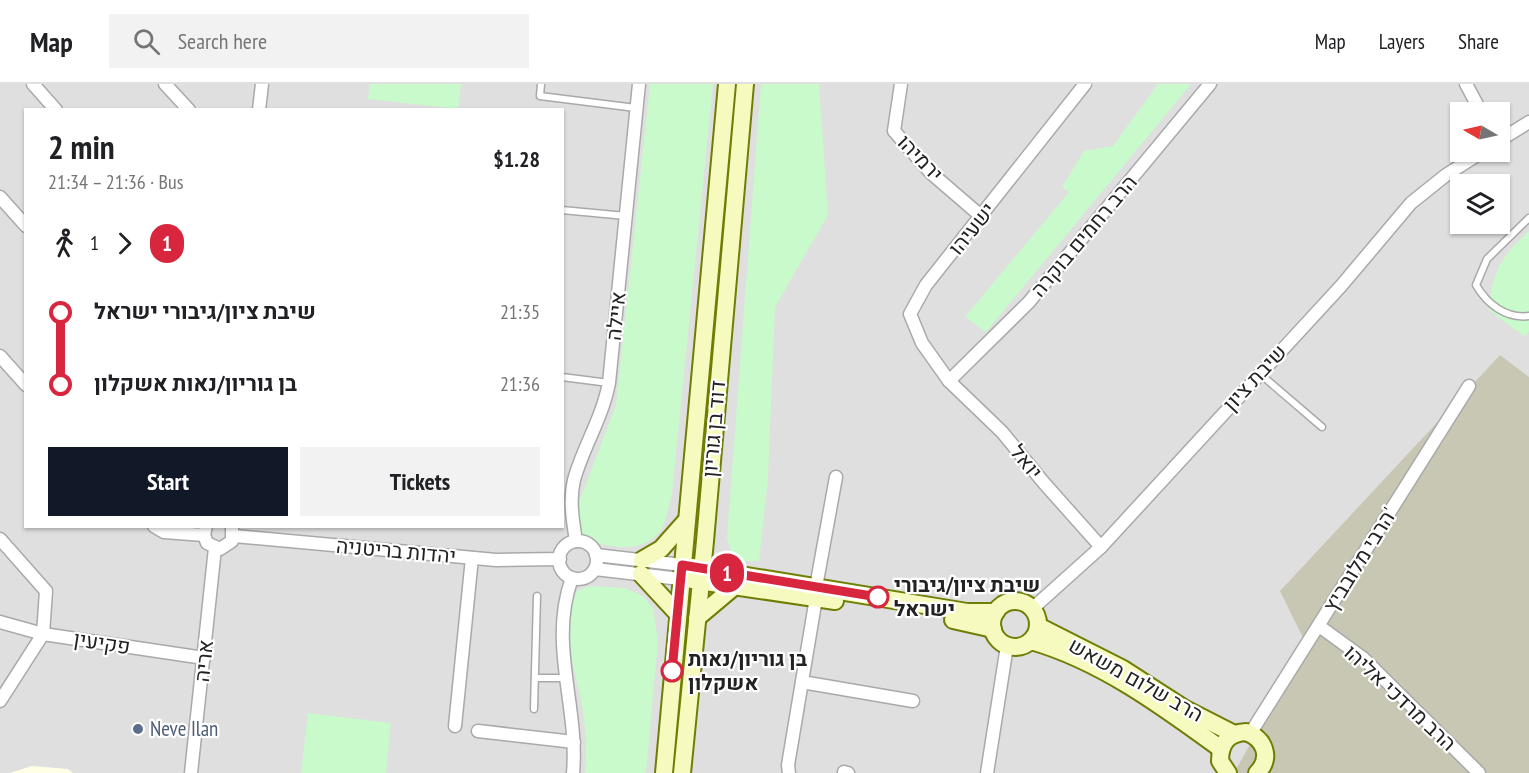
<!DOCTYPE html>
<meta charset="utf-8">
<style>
body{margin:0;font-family:"PT Sans Narrow",Heebo,sans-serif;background:#f2f2f2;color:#202124;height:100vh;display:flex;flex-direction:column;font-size:22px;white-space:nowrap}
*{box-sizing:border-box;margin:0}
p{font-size:20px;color:#757577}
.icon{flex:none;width:33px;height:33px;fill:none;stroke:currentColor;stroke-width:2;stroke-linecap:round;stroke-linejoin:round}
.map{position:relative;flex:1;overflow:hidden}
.drawer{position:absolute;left:24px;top:24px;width:540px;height:420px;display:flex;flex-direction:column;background:#fff;border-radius:0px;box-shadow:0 2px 4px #0004}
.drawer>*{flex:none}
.badge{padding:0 12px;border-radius:20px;font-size:21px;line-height:39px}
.needle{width:39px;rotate:279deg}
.controls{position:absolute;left:1450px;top:18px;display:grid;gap:12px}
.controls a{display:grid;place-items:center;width:60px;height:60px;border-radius:0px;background:#fff;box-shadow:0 2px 4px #0004;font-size:30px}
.map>.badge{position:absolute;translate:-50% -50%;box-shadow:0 0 0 3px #fff}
.legs{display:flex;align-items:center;gap:9px;height:66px;padding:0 24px;font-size:20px}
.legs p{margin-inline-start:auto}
.head{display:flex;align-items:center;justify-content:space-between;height:102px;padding:0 24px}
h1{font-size:33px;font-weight:800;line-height:45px}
.action{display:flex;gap:12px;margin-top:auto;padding:12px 24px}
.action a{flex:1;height:69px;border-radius:0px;background:#111827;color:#fff;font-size:24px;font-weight:800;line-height:69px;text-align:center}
.action a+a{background:#f2f2f2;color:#202124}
ul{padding:0 24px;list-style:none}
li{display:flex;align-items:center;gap:21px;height:72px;font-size:22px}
li i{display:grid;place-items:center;width:9px;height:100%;margin:0 8px;background:currentColor}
li i::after{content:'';width:15px;height:15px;margin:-8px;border:4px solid;border-radius:50%;background:#fff}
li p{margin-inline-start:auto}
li:first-child i{background:linear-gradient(#0000 50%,currentColor 0)}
li:last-child i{background:linear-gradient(currentColor 50%,#0000 0)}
header{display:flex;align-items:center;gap:36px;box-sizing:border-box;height:84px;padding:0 30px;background:#fff;border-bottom:2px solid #e0e0e0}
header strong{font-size:28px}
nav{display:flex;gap:33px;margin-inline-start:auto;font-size:21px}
.search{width:420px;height:54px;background:#f2f2f2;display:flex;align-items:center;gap:15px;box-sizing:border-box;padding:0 21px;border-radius:0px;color:#757577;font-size:22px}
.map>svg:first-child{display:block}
</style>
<header>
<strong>Map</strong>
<div class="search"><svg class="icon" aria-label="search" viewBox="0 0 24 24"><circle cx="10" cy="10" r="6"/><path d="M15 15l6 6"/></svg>Search here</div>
<nav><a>Map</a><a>Layers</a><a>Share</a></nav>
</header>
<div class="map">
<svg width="1529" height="689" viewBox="0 0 1529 689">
<rect width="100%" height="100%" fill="#f2efe9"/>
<!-- residential -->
<path fill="#e0dfdf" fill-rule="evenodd" d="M0,0H1529V689H0ZM26,26H562V442H26ZM1461,28H1500V68H1461ZM1461,100H1500V140H1461Z"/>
<!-- education -->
<path fill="#ffffe5" d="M32,682L68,685L73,689H10Z"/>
<!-- construction -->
<path fill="#c7c7b4" d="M1500,271L1529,293V689H1234L1306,560L1280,507Z"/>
<!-- park -->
<g fill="#c8facc">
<path d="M370,0H461L458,25L368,15Z"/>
<path d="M650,0H713L672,409C669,420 668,432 663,442C649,472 606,464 582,454L578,439L579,418L616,321Z"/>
<path d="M761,0H819L828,131L775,223L768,393L759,477H740L732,470L727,454Z"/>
<path d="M1158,0H1191L986,248L965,233L1069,108L1062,103L1084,67L1113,62Z"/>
<path d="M1529,147V247L1525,253L1489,226C1492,187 1501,173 1529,147Z"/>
<path d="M589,502L625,504L643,512L653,524L658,556L646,689H585C587,671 586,651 584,634C578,587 558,555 577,507Z"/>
<path d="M308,629L391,639L386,689H301Z"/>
</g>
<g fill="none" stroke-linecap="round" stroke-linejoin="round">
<!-- lane casing -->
<g stroke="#a9a9a9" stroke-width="9">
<g id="lane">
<path d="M541,0L540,12L636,24"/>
<path d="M562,126L626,132"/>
<path d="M1529,134L1487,175L1476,201C1487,220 1506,235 1529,232"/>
<path d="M1259,289L1322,343"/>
<path d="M562,293L609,299"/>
<path d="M535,594H565"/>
<path d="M534,625L537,512"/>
</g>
</g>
<!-- street casing -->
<g stroke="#a9a9a9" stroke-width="15">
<g id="street">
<path d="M33,0L56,26"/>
<path d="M165,0L189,26"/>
<path d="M901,0L894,47L931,89L982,133"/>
<path d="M1085,0L926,201L910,230L922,259L949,297L1002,348L1044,399L1101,463"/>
<path d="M1466,0L1481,28"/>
<path d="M259,26L262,0"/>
<path d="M1500,56L1529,38"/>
<path d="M0,113L26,142"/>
<path d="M0,272L26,301"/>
<path d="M949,297L1029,218L1210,0"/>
<path d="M154,442L164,448L204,451"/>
<path d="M206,442L204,451L207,459L220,465L232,457V442"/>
<path d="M234,452L496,476L560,475"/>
<path d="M0,455L46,507L43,550L0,617"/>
<path d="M576,457C573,438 569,416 574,396C583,363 602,335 609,299L639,0"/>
<circle cx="578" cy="476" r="19"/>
<path d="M596,471L682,481"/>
<path d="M595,485L680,495"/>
<path d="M572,494C548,560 579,622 573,689"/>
<path d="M816,503L836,393"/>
<path d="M1032,525L1101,463L1341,202L1411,119L1446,91L1482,68"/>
<path d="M0,538L43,550L204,574"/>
<path d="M1319,542L1363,574L1479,689"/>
<path d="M802,598L913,617"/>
<path d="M455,642L472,474"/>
<path d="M478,647L574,658"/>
<path d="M1250,650L1469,302"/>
<path d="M844,688L848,689"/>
<path d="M191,689L215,464"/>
<path d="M789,689L788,681L816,514"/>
<path d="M987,689L1007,562"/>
</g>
</g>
<!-- secondary casing -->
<g stroke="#707d05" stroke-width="20">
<g id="secondary">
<path d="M642,476L661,465L685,438"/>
<path d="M692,483L967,528H996"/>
<path d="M641,490L677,529"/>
<path d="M692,496L835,517"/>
<circle cx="1015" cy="540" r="23"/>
<path d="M697,534L735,502"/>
<path d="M953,536L993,545"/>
<path d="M1038,542L1123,585L1185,625L1234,650"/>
<path d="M1031,557C1101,577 1162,622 1221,665"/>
<path d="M664,689L727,0"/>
<path d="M682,689L705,457L745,0"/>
<path d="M1228,689L1220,677C1220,659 1228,649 1246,648C1265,655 1272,674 1257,689"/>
</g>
</g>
<!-- lane -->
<use href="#lane" stroke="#fff" stroke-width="6"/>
<!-- street -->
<use href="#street" stroke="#fff" stroke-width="12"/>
<!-- secondary -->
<use href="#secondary" stroke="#f7fabf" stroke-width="16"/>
</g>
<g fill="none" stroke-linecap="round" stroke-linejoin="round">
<!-- line-1 casing -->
<g stroke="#fff" stroke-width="14">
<path id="line-1" d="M672,587L682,481L878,513"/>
</g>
<!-- line-1 -->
<use href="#line-1" stroke="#d7263d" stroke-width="9"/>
</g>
<!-- markers -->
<g fill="#fff" stroke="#d7263d" stroke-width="3">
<circle cx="878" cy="513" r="10"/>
<circle cx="672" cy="587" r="10"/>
</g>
<circle fill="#5c6f8a" stroke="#fff" stroke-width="2" cx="138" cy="645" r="6"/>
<g text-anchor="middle" stroke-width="4.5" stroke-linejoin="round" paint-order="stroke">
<!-- street labels -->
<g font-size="21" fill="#222" stroke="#fff">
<text transform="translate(920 74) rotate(46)" y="7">ירמיהו</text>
<text transform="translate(972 145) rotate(-51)" y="7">ישעיהו</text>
<text transform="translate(1084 152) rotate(-50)" y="7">הרב רחמים בוקרה</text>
<text transform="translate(616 232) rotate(-84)" y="7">איילה</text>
<text transform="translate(1255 294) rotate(-47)" y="7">שיבת ציון</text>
<text transform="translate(714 345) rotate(-85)" y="7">דוד בן גוריון</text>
<text transform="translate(1026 378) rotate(51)" y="7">יואל</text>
<text transform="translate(396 467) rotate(5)" y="7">יהדות בריטניה</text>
<text transform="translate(1360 476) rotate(-58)" y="7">הרבי מלובביץ'</text>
<text transform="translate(102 559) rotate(9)" y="7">פקיעין</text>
<text transform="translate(204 577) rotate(-84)" y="7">אריה</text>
<text transform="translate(1136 596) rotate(29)" y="7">הרב שלום משאש</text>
<text transform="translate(1400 614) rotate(43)" y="7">הרב מרדכי אליהו</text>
</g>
<!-- stop labels -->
<g font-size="21" font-weight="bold" fill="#222" stroke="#fff" text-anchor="start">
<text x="894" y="508">שיבת ציון/גיבורי<tspan x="894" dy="24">ישראל</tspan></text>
<text x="688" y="582">בן גוריון/נאות<tspan x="688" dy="24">אשקלון</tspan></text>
</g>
<!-- service labels -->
<g font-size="21" fill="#4e5e75" stroke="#fff" text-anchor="start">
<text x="150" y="652">Neve Ilan</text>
</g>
</g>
</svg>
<div class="controls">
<a><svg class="needle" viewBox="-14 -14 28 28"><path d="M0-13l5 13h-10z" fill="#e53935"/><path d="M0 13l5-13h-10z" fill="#757577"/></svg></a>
<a><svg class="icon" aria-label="layers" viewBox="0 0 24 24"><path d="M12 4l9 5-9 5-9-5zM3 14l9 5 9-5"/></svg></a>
</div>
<b class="badge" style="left:727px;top:489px;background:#d7263d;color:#fff">1</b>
<section class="drawer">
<div class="head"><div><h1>2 min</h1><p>21:34 – 21:36 · Bus</p></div><b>$1.28</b></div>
<div class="legs"><svg class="icon" aria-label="walk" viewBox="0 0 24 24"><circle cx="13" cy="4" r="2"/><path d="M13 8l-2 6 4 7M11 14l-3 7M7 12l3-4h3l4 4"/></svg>1<svg class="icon" aria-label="forward" viewBox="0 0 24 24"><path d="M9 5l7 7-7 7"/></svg><b class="badge" style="background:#d7263d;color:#fff">1</b></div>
<ul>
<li><i style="color:#d7263d"></i><b>שיבת ציון/גיבורי ישראל</b><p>21:35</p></li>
<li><i style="color:#d7263d"></i><b>בן גוריון/נאות אשקלון</b><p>21:36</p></li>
</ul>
<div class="action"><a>Start</a><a>Tickets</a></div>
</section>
</div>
